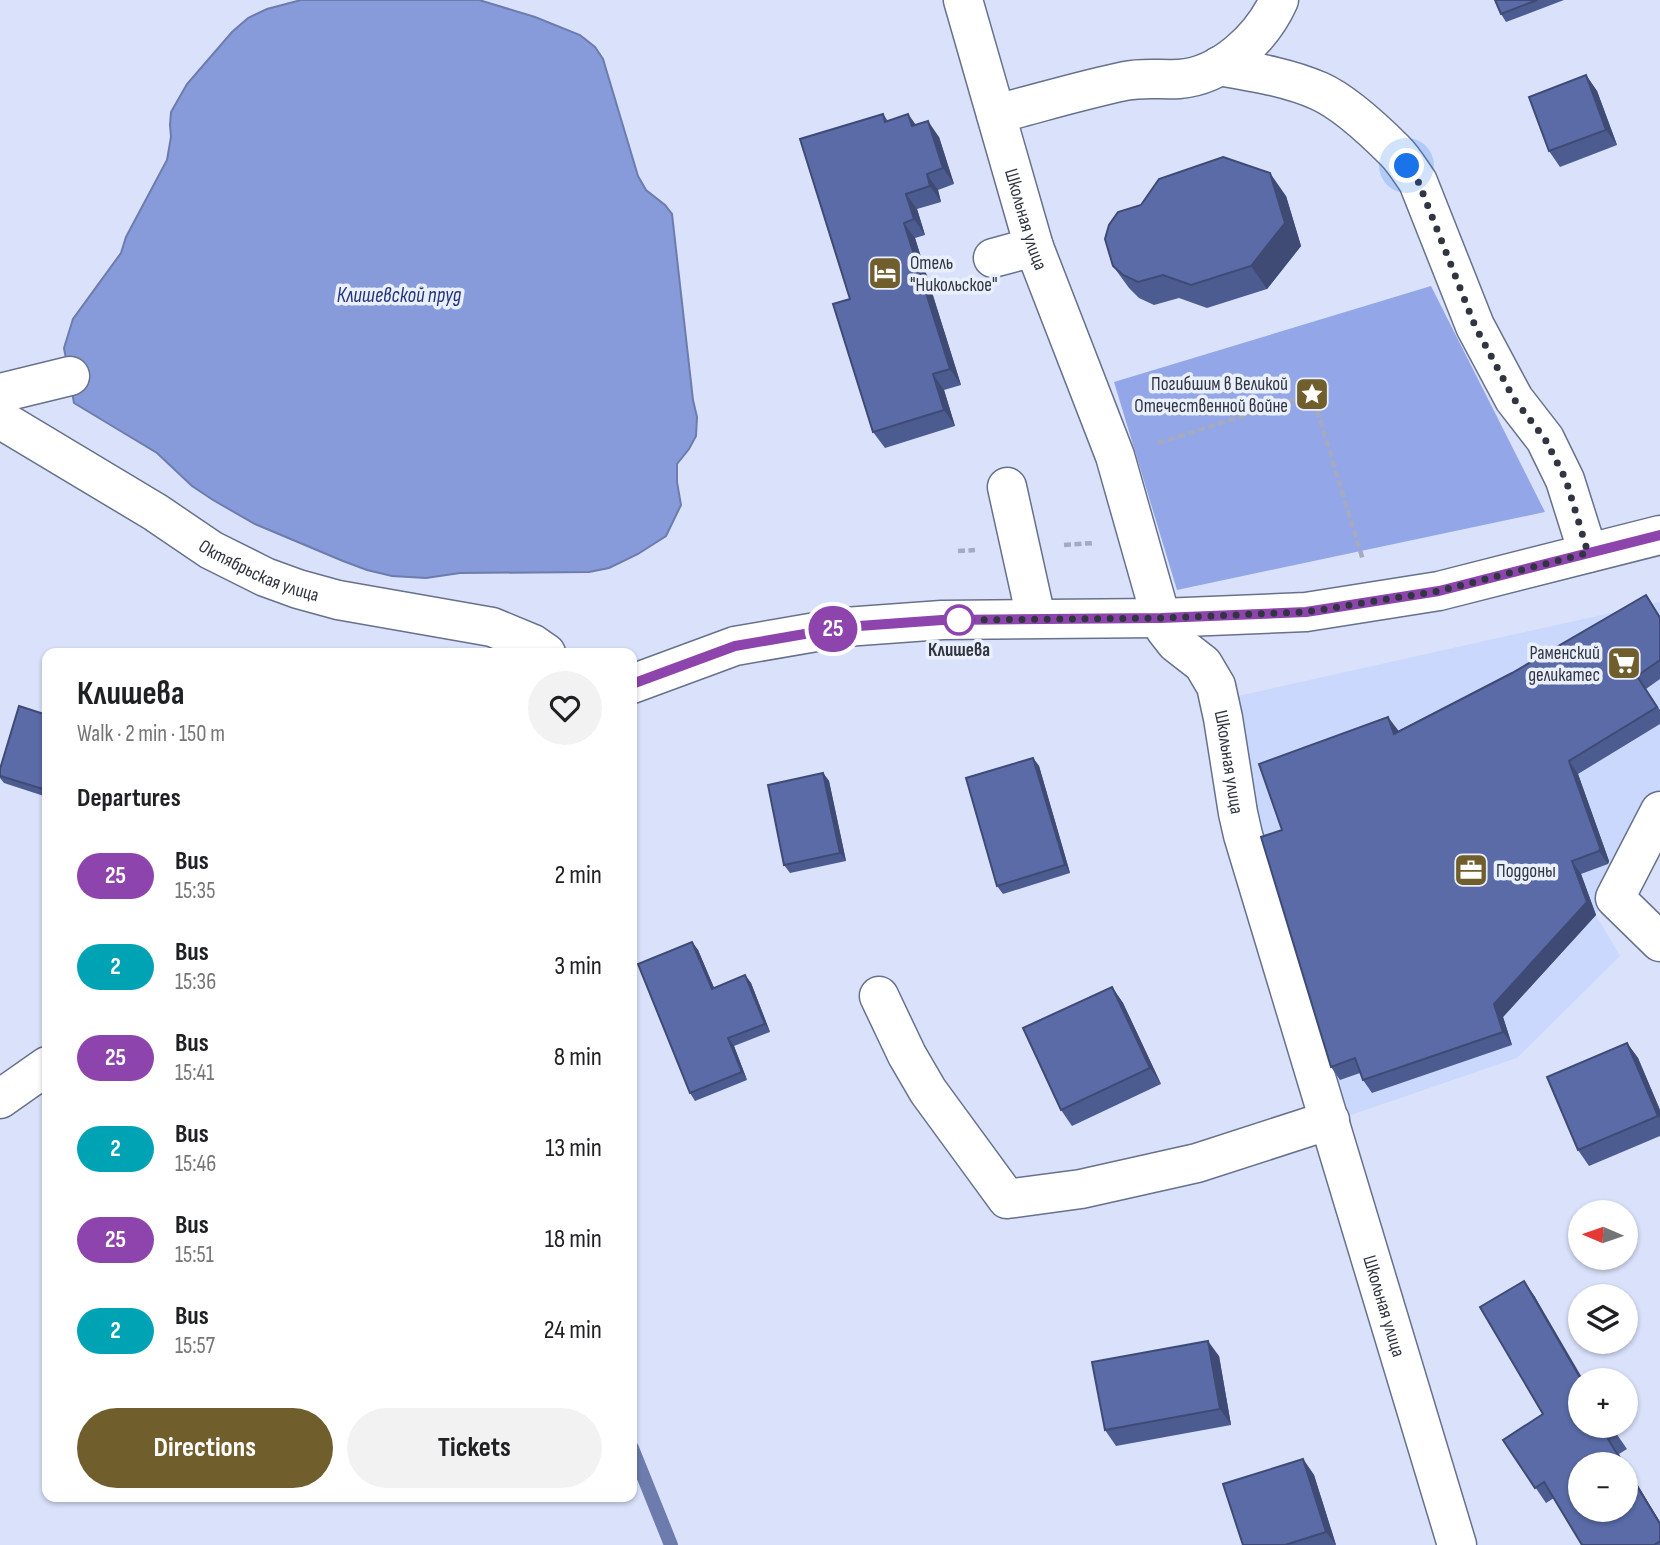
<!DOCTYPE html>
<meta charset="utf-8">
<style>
body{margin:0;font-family:"Sofia Sans Condensed",sans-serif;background:#f2f2f2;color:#202124;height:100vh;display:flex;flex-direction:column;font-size:26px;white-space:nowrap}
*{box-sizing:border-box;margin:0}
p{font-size:23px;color:#757577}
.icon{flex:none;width:38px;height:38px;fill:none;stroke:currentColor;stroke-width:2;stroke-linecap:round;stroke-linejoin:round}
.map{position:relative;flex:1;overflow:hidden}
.panel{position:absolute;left:42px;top:648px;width:595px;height:854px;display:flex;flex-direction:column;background:#fff;border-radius:14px;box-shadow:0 2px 5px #0004}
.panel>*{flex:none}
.badge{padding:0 14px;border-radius:23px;font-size:24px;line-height:46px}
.needle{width:46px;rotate:272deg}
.fabs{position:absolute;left:1568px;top:1200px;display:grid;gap:14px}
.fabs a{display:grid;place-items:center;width:70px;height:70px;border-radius:50%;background:#fff;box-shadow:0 2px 5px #0004;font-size:35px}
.you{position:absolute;width:35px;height:35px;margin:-18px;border:5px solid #fff;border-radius:50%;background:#1a73e8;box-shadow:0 0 0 10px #1a73e833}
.map>.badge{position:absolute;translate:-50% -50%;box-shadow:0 0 0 4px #fff}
h2{padding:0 35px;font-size:26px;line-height:63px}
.round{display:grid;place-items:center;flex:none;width:74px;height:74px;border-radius:37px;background:#f2f2f2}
.summary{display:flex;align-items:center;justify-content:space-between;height:119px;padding:0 35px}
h1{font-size:33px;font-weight:700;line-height:52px}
.primary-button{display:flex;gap:14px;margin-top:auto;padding:14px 35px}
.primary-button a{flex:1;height:80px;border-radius:42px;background:#705e2c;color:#fff;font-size:28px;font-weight:700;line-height:80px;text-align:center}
.primary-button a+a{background:#f2f2f2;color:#202124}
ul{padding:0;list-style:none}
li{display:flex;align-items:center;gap:21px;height:91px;padding:0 35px}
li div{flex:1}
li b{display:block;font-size:26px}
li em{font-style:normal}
li .badge{min-width:77px;font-weight:700;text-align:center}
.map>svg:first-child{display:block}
</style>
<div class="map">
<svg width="1660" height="1545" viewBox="0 0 1660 1545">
<rect width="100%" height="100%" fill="#d9e1fb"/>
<!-- built -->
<path fill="#cbd8fe" d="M1660,602V789L1596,915L1620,956L1517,1058L1345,1117L1256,852L1229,698Z"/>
<!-- forest -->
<path fill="#93a7e8" d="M1431,286L1545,512L1177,590L1114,382Z"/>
<!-- water -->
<path fill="#879bdb" stroke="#6d7cad" stroke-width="2" d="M301,0H479L535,17L580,35L595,47L603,59L638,176L646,190L665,205L672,214L693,400L697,417L696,436L689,449L677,464V482L681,505L666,536L638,554L609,568L589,572L460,573L426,578L392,576L367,570L343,561L255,524L213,500L192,486L157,453L74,403L64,348L73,319L121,253L126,237L167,160L171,137L170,125L171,112L187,84L232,32L248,18L267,9Z"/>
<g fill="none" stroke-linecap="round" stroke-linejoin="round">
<!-- stream -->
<path stroke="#6d7cad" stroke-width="14" d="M632,1448L671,1545"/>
<!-- minor casing -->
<g stroke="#68718c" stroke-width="41">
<g id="minor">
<path id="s1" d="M963,0L1034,247L1115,456L1161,618L1165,629L1176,643L1203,664L1216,686L1223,718L1238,813L1243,835L1457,1545"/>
<path d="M1219,66C1253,72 1287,77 1319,91C1344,102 1376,132 1395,151C1404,160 1411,172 1418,182L1475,326L1514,399L1545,439L1565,480L1588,553"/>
<path d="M996,114C1039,103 1082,90 1125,81C1143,77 1161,80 1179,79C1222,76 1262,38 1279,0"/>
<path d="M993,258L1034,247"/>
<path d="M0,393L70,376"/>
<path id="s2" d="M0,419L155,512L211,550L265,577L298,589L338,600L492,627L533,644L546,653"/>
<path d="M1007,487L1036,618"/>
<path d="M1660,811L1615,898L1660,942"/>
<path d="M879,996L907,1055L928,1091L1007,1199L1081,1189L1197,1163L1330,1120"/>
</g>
</g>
<!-- major casing -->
<g stroke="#68718c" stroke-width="41">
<g id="major">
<path d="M632,684L735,646L845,627L942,620L1161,618L1306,612L1439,591L1660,535"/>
<path d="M0,1099L47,1066"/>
</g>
</g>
<!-- path -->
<g stroke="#a4aac0" stroke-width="4.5" stroke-dasharray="7 3.5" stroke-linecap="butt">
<path d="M1158,443L1312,394L1363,560"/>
<path d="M1064,545L1094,543"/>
<path d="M958,551L975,550"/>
</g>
<!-- minor -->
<use href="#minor" stroke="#fff" stroke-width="38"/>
<!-- major -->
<use href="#major" stroke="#fff" stroke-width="38"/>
</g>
<!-- wall -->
<g fill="#4d5c90">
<path d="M1495,0H1564L1506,22L1501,14Z"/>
<path d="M1586,75L1597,91L1617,145L1560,167L1549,151Z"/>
<path d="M883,114L888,121L908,114L916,125L939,137L954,184L938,190L941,202L917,209L925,235L915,238L961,385L944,390L955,426L885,448L873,432L850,299Z"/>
<path d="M1286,196L1301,246L1267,289L1207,308L1179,298L1154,305L1139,298L1129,288L1113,266Z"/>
<path d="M1646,595L1660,616V679L1646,689L1660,710V724L1578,774L1609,861L1608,864L1581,874L1596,915L1503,1017L1512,1045L1372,1093L1363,1080L1360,1073L1340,1080L1331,1067L1282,830L1398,731L1512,673Z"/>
<path d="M47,715V797L4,783L0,778V769Z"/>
<path d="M1033,758L1039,766L1070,873L1003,894L997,886Z"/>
<path d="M823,773L829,781L846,861L790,873L784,865Z"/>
<path d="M692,942L698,950L714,988L745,975L751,983L770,1032L734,1046L747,1080L695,1101L690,1093Z"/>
<path d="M1112,987L1123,1003L1161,1084L1072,1126L1061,1110Z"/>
<path d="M1627,1043L1638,1058L1660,1110V1136L1589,1166L1578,1150Z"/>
<path d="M1524,1281L1535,1297L1580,1381L1627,1449L1619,1454L1660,1522V1545H1582L1554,1498L1546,1503L1503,1440L1543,1414Z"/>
<path d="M1219,1356L1231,1425L1116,1446L1105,1430Z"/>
<path d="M1303,1459L1314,1475L1336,1545H1243Z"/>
</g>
<!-- shaded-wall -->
<g fill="#3f4b75">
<path d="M1586,75L1597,91L1617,145L1606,130Z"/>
<path d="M908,114L919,130L912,126Z"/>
<path d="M928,121L939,137L954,184L943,168Z"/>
<path d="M1270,173L1286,196L1301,246L1267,289L1251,266Z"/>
<path d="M927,174L938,190L941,202L930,186Z"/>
<path d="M906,194L917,209L925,235L914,219Z"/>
<path d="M904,223L915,238L961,385L950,369Z"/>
<path d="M933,374L944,390L955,426L944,410Z"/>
<path d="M1388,717L1398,730L1403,747L1394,734Z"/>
<path d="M1033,758L1039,766L1070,873L1065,865Z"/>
<path d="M1569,761L1578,774L1609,861L1608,864L1599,851Z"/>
<path d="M823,773L829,781L846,861L840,853Z"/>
<path d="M47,774V796L43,789Z"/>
<path d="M1572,861L1581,874L1596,915L1503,1017L1512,1045L1503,1032L1494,1004Z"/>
<path d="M692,942L698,950L718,997L712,989Z"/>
<path d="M745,975L751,983L770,1032L765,1024Z"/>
<path d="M1112,987L1123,1003L1161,1084L1150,1068Z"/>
<path d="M728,1038L734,1046L747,1080L742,1072Z"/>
<path d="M1627,1043L1638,1058L1660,1110V1119Z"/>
<path d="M1524,1281L1535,1297L1584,1381H1582Z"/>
<path d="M1208,1341L1219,1356L1231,1425L1220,1409Z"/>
<path d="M1303,1459L1314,1475L1336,1545L1326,1532Z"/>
<path d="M1626,1466L1660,1522V1524L1626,1468Z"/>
</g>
<!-- building -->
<g fill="#5a6ba7" stroke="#3f4b75" stroke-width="2">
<path d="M1495,0H1537L1501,14Z"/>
<path d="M1586,75L1606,130L1549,151L1529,97Z"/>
<path d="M883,114L885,122L908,114L912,126L928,121L943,168L927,174L930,186L906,194L914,219L904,223L950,369L933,374L944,410L873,432L833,304L850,299L800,139Z"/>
<path d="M1223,157L1270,173L1285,223L1251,266L1191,285L1163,275L1138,282L1123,275L1113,266L1105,239L1109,225L1118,212L1141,205L1159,179Z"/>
<path d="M1646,595L1660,618V660L1637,676L1657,707L1569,761L1600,848L1599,851L1572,861L1587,902L1494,1004L1503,1032L1363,1080L1355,1058L1331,1067L1261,837L1282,830L1259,764L1388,717L1394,734L1512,673Z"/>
<path d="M19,706L47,715V774L43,789L0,776V769Z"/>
<path d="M1033,758L1065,865L997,886L966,778Z"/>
<path d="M823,773L840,853L784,865L768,785Z"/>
<path d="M692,942L712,989L745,975L765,1024L728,1038L742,1072L690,1093L638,964Z"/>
<path d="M1112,987L1150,1068L1061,1110L1023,1028Z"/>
<path d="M1627,1043L1658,1116L1578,1150L1547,1077Z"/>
<path d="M1524,1281L1582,1381H1580V1426H1612L1616,1433L1608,1439L1624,1465H1580V1510H1626V1468L1660,1524V1541L1654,1545H1582L1544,1482L1535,1488L1503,1440L1543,1414L1480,1307Z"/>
<path d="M1208,1341L1220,1409L1105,1430L1092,1362Z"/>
<path d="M1303,1459L1326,1532L1285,1545H1243L1223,1484Z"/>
</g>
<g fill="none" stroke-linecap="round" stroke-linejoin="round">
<!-- line casing -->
<g stroke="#fff" stroke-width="16">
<path id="line" d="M632,684L735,646L845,627L942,620L1161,618L1306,612L1439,591L1660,535"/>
</g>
<!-- line -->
<use href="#line" stroke="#8e44ad" stroke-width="10"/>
<!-- walk -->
<path stroke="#313541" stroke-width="7" stroke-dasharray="0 12.6" d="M959,620L1161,618L1306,612L1439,591L1588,553L1566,480L1545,439L1514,399L1475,326L1418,181L1407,166"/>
</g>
<!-- icons -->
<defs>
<g id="hotel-square" transform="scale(1.75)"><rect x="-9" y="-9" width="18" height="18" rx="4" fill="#705e2c" stroke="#eaeffc"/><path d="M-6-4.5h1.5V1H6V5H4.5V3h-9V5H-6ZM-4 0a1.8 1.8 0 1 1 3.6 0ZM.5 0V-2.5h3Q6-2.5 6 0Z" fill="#fff"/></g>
<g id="sight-square" transform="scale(1.75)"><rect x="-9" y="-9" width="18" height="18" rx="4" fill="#705e2c" stroke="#eaeffc"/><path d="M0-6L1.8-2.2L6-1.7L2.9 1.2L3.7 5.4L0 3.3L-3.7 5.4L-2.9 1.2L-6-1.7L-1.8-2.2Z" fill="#fff"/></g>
<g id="supermarket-square" transform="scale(1.75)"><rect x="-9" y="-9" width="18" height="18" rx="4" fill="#705e2c" stroke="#eaeffc"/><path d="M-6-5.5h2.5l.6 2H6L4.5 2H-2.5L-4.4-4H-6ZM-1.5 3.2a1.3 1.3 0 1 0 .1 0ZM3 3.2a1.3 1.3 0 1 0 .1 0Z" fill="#fff"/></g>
<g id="office-square" transform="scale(1.75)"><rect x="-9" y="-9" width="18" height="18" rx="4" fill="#705e2c" stroke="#eaeffc"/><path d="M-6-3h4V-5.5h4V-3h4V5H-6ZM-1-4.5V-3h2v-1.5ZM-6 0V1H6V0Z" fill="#fff"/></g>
</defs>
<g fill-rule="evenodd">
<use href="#hotel-square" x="885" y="273"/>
<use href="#sight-square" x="1312" y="394"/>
<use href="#supermarket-square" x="1624" y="663"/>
<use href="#office-square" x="1471" y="870"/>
</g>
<!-- markers -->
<circle fill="#fff" stroke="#8e44ad" stroke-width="3.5" cx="959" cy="620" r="14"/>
<g text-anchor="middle" stroke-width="7" stroke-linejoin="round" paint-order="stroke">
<!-- street labels -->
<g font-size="19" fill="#313541" stroke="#eaeffc">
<text dy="7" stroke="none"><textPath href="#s1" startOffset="228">Школьная улица</textPath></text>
<text dy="7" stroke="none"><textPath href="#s2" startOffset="301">Октябрьская улица</textPath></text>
<text dy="7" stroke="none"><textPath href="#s1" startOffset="816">Школьная улица</textPath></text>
<text dy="7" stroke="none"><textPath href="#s1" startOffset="1382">Школьная улица</textPath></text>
</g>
<!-- poi labels -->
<g font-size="19" fill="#313541" stroke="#eaeffc" text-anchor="start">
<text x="910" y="269">Отель<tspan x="910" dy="22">"Никольское"</tspan></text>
<text x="1288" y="390" text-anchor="end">Погибшим в Великой<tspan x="1288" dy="22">Отечественной войне</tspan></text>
<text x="1600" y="659" text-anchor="end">Раменский<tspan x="1600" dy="22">деликатес</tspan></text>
<text x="1496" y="877">Поддоны</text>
</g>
<!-- stop labels -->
<g font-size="19" font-weight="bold" fill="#313541" stroke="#eaeffc">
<text x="959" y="656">Клишева</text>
</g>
<!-- water labels -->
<g font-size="21" font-style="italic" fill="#25337d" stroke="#eaeffc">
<text x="399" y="302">Клишевской пруд</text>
</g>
</g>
</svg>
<div class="fabs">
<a><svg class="needle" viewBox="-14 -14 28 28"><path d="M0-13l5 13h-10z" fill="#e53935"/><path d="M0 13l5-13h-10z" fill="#757577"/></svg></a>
<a><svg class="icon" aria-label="layers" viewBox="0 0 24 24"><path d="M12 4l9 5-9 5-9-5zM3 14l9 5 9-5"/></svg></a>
<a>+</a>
<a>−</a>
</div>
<div class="you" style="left:1407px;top:166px"></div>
<b class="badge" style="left:833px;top:629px;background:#8e44ad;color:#fff">25</b>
<section class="panel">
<div class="summary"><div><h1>Клишева</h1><p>Walk · 2 min · 150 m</p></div><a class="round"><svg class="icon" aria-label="heart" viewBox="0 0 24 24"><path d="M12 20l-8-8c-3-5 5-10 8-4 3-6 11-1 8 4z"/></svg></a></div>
<h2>Departures</h2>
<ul>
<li><span class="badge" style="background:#8e44ad;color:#fff">25</span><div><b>Bus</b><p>15:35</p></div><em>2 min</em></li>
<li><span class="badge" style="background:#00a3b4;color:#fff">2</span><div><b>Bus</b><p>15:36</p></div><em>3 min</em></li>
<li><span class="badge" style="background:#8e44ad;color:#fff">25</span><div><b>Bus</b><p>15:41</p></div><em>8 min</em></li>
<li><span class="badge" style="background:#00a3b4;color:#fff">2</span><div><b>Bus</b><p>15:46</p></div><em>13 min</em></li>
<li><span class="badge" style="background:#8e44ad;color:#fff">25</span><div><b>Bus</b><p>15:51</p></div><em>18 min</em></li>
<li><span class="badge" style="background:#00a3b4;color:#fff">2</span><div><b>Bus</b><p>15:57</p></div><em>24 min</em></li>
</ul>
<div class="primary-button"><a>Directions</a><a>Tickets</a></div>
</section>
</div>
